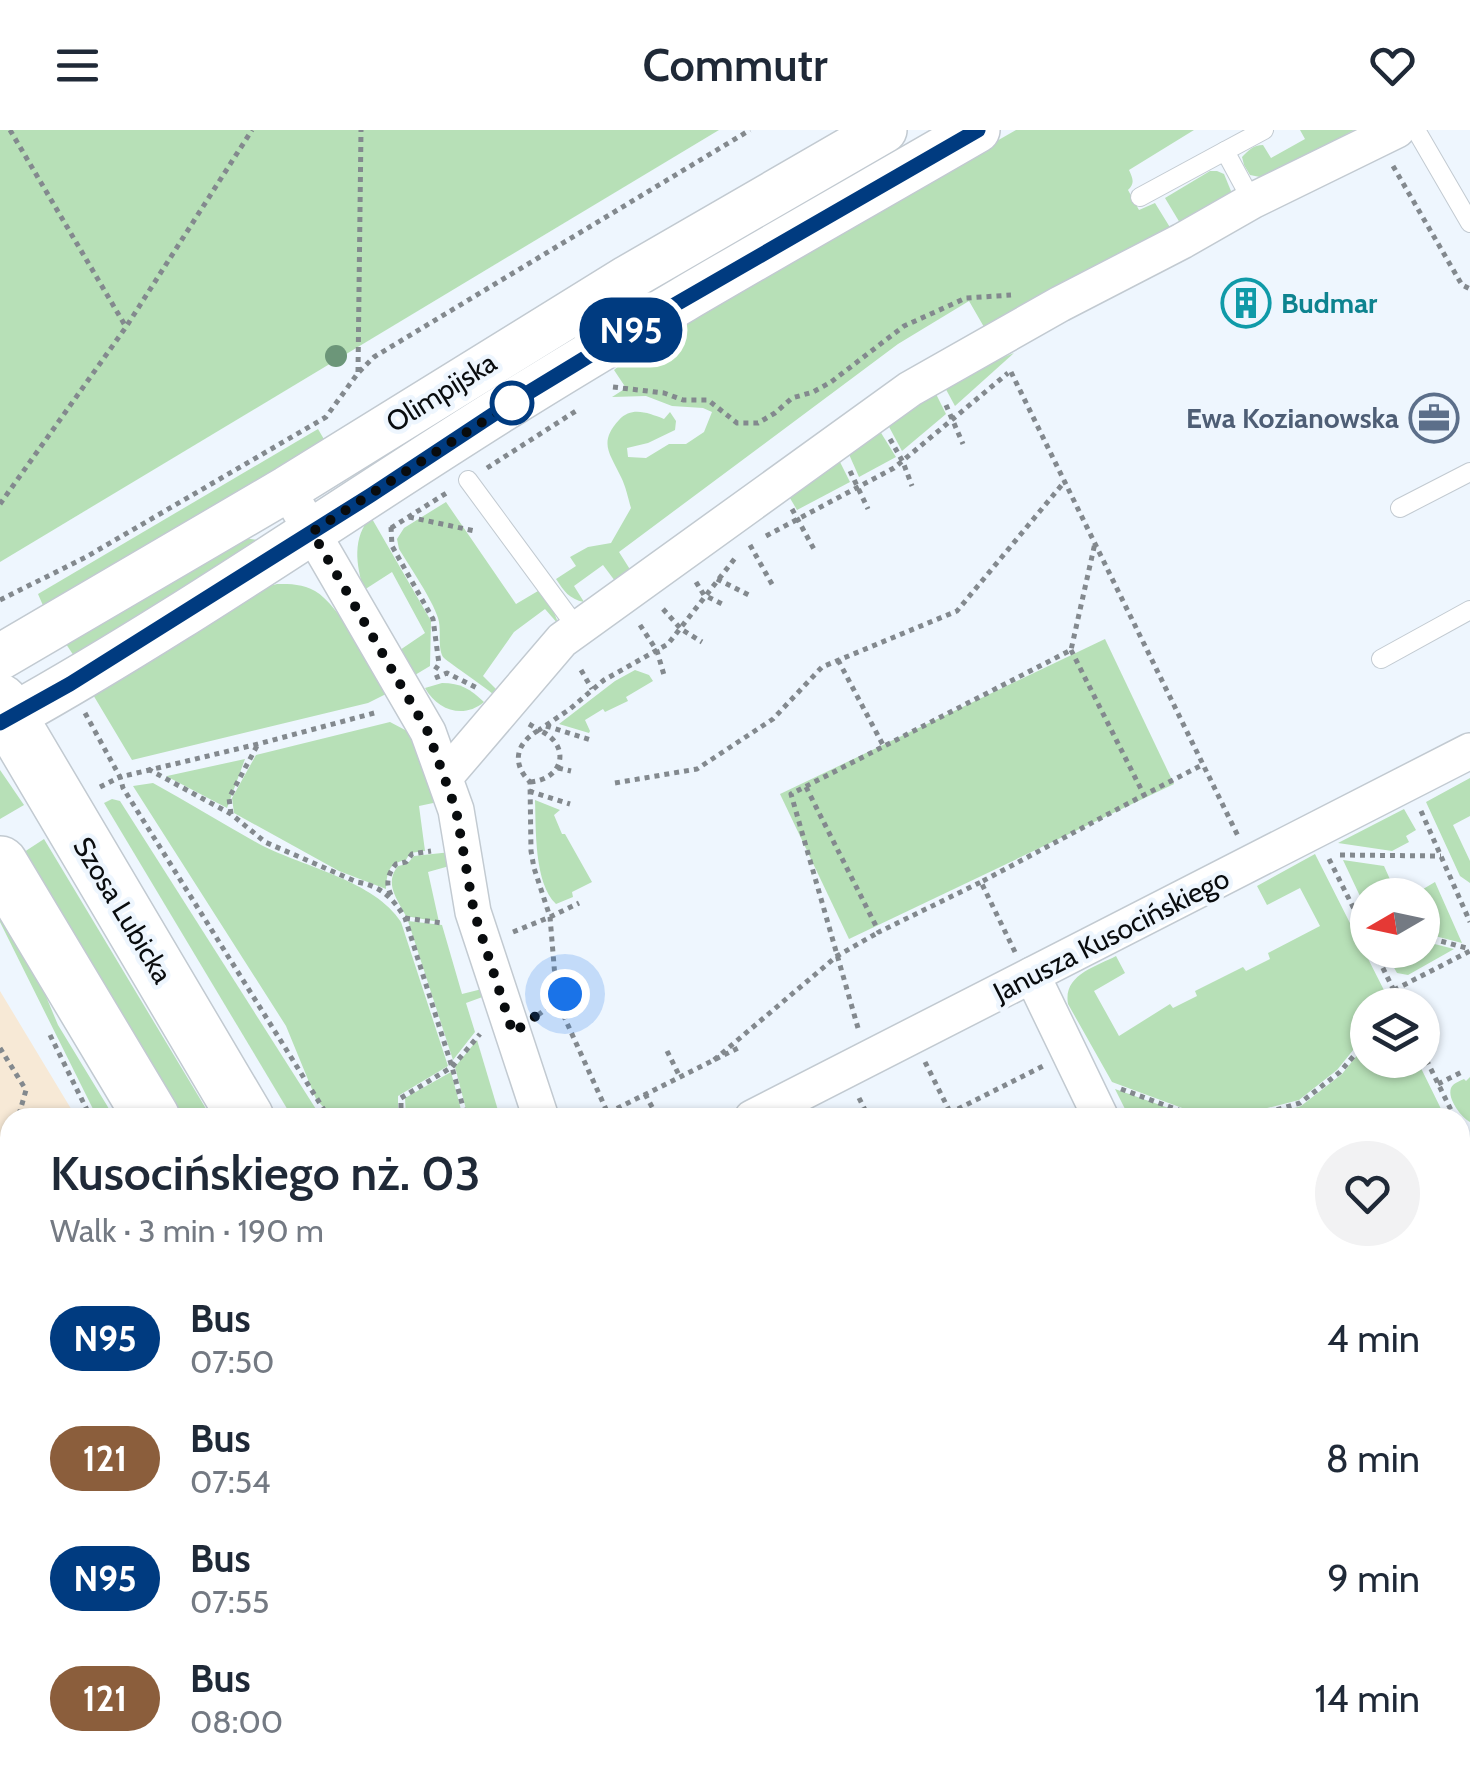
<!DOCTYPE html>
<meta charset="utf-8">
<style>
body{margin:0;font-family:Cabin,sans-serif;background:#f2f2f3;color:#1f2937;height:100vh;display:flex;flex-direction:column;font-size:38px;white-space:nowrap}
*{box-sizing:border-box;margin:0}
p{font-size:32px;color:#747a83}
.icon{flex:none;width:55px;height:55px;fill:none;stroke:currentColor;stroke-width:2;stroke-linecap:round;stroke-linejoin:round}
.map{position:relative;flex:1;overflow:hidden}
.panel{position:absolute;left:0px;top:978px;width:1470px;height:672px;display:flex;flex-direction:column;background:#fff;border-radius:30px 30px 0 0;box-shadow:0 2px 8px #0004}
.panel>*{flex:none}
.badge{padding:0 20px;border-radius:32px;font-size:35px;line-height:65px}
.needle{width:65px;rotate:261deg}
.buttons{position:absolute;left:1350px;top:748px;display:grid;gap:20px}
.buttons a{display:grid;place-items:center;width:90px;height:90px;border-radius:50%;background:#fff;box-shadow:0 2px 8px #0004;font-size:50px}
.you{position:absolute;width:50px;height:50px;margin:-25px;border:8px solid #fff;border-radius:50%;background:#1a73e8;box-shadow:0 0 0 15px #1a73e833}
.map>.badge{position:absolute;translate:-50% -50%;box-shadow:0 0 0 5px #fff}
.round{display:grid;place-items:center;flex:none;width:105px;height:105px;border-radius:52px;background:#f2f2f3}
.overview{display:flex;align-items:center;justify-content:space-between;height:170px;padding:0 50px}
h1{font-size:48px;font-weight:600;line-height:75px}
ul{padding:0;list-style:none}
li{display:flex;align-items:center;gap:30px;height:120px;padding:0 50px}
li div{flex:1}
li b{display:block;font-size:38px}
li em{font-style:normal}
li .badge{min-width:110px;font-weight:700;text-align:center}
header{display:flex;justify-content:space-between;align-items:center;height:130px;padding:0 50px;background:#fff;font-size:45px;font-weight:600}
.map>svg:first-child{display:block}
</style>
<header><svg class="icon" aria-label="menu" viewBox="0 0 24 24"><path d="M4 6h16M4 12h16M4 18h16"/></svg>Commutr<svg class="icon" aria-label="heart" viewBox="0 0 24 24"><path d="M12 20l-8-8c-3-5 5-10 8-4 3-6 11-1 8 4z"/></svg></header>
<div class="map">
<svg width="1470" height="1648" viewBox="0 0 1470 1648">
<rect width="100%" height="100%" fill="#eef6fe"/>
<!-- industrial -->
<path fill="#f7e9d6" d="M0,861L76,987L10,988V1640H420L424,1648H0Z"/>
<!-- green -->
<g fill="#b7e0b7">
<path d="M0,0H719L0,432Z"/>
<path d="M1016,0H1194L1129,40C1133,49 1135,53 1128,60L1139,80L1155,73L1171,99L984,197L969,171L898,214L619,422L631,441L615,451L603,435L574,456L584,472C569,469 564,461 556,449L576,436L570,427L588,417L611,413L631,378C628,368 626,357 621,347C610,323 598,313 619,290C632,276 648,283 664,289L670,282L676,291L675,300L648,313L627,318L628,327L646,328L669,314H686L704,302L712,282L703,278L672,276L646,266L612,267L626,258L614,240L652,208Z"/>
<path d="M1300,0H1354L1265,48L1250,45L1244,35L1242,27C1249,20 1253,15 1263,15L1271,28L1305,9Z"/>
<path d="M1210,41H1217L1224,44L1231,61L1228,68L1180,93L1165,68Z"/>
<path d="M1014,223L955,276L942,252Z"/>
<path d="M934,260L946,284L902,321L887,293Z"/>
<path d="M878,298L896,327L859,347L848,322Z"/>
<path d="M318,299L325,311L45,480L38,464Z"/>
<path d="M838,328L850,352L797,380L787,363Z"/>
<path d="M446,372L516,474L538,461L551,475L559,495L545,479L514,502L483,546L499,562L493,564C485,557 445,530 443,527C437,516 442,500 438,488C432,469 410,437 399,419L397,409L404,398Z"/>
<path d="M371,387L431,491L430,536L415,545L400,520L425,503L392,442L364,460C356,435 352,407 371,387Z"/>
<path d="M244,408L265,411L74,526L66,514Z"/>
<path d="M277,454C291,454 303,454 315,461C341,476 370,537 386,564L368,573L132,630L92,563L255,460Z"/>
<path d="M1105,509L1174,654L849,809L780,664Z"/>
<path d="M635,540L649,545L653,551L626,567L628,571L605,582L603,579L585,590L590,601L589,603L559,594L615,551Z"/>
<path d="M442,553C461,553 470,559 484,572C464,589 438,581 425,558Z"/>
<path d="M390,592L407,601L427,640L438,672L419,676L425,721L410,723L406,730C388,733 387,743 386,759L339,741L234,683L232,668L256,625Z"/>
<path d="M245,629L227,678L166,646H167Z"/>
<path d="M0,640L24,675L0,689Z"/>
<path d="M1470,648V686L1453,695L1470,731V753L1460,746L1426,672Z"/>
<path d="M153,653C189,673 225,695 261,715C304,737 375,751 401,792L448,936L398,966V987H332L316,969L286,896L133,656Z"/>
<path d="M112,669L120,671L321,987H292L104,673Z"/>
<path d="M535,670L560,680L554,685L562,704H565L592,752L572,762L573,767L556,774C534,753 536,699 535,670Z"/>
<path d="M1404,679L1416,700L1406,706L1409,712L1392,721L1338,713Z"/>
<path d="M44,709L211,987H173L18,726Z"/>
<path d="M451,722L453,735L428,742L439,792L406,786C397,769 384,753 398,736L407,734L414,726Z"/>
<path d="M1315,724L1391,874L1368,875L1367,903L1337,940L1299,970L1244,984L1216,979L1201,985L1112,952L1068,874C1063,845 1095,837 1116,826L1125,843L1094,861L1119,906L1170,874L1173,878L1197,866L1195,861L1243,837L1246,841L1270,829L1268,823L1320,796L1300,758L1267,775L1257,756Z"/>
<path d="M1343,730L1384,736L1397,765H1368L1367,781Z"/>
<path d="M1435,752L1462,813L1423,803L1422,765H1413Z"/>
<path d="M0,772L25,816L58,895L114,987H97L0,792Z"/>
<path d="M408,791L442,795L462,864L486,858L488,865L466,873L475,902L453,930Z"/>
<path d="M1423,811L1454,819L1408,845L1397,843L1384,820H1422Z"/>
<path d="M477,910L500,987H468L455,937Z"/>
<path d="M1367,913L1368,930H1417L1445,987H1414L1396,978L1375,982L1364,987H1264L1301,976L1342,944Z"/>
<path d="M451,942L463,987H406L405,968Z"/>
<path d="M1470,947V992C1462,988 1447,969 1451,958C1453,953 1460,951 1464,949L1466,951Z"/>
<path d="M1115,959L1194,987H1129Z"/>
<path d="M1470,1151V1236L1460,1241V1157Z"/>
<path d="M1470,1244V1386L1460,1383V1249Z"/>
<path d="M1470,1431V1571L1460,1562V1436Z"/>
<path d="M1073,1640H1184L1190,1648H1061Z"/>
<path d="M1211,1640H1359L1344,1648H1217Z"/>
</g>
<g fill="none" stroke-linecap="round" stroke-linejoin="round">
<!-- service casing -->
<g stroke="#c2cad1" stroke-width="20">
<g id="service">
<path d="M1416,0L1470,93"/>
<path d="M1225,21L1264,0"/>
<path d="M1140,67L1225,21L1252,71"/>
<path d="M468,350L577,498"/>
<path d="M1400,378L1470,342"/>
<path d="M1381,529L1470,480"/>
</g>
</g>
<!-- minor casing -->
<g stroke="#c2cad1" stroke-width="38">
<g id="minor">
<path d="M287,359L428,602L456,680L473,782L541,988"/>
<path d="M445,647L562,510L910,259L1060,174L1182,111L1252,71L1397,0"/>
<path d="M1032,845L1101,988"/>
<path d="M752,988L1470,621"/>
<path d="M856,1640L860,1648"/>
</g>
</g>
<!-- tertiary casing -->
<g stroke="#c2cad1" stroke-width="48">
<g id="tertiary">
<path d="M0,527L287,359L628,148L884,0"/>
<path d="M9,588C178,494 338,382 502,279C657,182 818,92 977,0"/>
</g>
</g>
<!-- primary casing -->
<g stroke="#c2cad1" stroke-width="58">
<g id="primary">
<path d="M0,572L246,988"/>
<path d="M0,734L152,988"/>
<path d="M505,1640L509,1648"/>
<path d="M600,1640L604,1648"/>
</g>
</g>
<!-- path -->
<g stroke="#83898e" stroke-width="5" stroke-dasharray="5 5" stroke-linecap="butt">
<path d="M10,0L126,197"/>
<path d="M1393,36L1462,155L1470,159"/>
<path d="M358,242L361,0"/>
<path d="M1011,242L1238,706"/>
<path d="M613,257L664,263L683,270H708L737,293H758L775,283L792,268L813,262L831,252L904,196L966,168L1011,165"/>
<path d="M946,275L963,314"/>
<path d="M890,309L903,332L912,356"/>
<path d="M487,338L579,279"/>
<path d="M850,341L868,379"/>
<path d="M0,374L126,197L252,0"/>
<path d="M792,379L815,421"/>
<path d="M409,387L475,401"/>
<path d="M391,397L392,416L433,489L439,534L433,543"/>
<path d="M391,398L448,362"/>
<path d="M766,406L894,338L1008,243"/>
<path d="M750,415L773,456"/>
<path d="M717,449L749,465"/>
<path d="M696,452L704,465L724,475"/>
<path d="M0,470L86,427L326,287L358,243L374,227L750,0"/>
<path d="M663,479L681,499L702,512"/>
<path d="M640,495L657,521L664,545"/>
<path d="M1071,520L1144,665L1202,635"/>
<path d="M838,530L883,615"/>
<path d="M581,540L592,559"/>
<path d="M435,548L447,543L479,559"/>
<path d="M85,583L120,647L258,614L378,582"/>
<path d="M529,594L539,600L570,579L604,550L668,514L736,427"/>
<path d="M546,596L591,610"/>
<path d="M558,638L571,641"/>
<path d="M148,639L231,684L265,712L357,752C381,756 393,768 405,788L452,937L466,988"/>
<path d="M530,652C565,649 571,614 539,600C516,613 511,633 530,652L531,721L534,738L550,787L557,871L610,988"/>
<path d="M615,653L697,639L773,589L822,537L957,481L1065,351"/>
<path d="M100,657L120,647L123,658L329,988"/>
<path d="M806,657L879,802L981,752"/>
<path d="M529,661L570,674"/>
<path d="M1421,681L1470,792"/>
<path d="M231,684L229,668L258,614"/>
<path d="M1340,725L1441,726"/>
<path d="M1329,729L1368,807"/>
<path d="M391,765C385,753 388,744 396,734L406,732L412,724L431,721"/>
<path d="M405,788L442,793"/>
<path d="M513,802L550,787L579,773"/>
<path d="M1422,806L1470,819"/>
<path d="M1374,820L1401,875"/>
<path d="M1015,822L981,752L1144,665"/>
<path d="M1394,860L1470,821"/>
<path d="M538,885L565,864L586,855"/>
<path d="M1422,891L1437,887"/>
<path d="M858,898L791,664L1071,520L1095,413"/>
<path d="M50,905L91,988"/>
<path d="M0,918L26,960L18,988"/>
<path d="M667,921L680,947"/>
<path d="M1422,921L1455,988"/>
<path d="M714,930L837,826L879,802"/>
<path d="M925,932L953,988"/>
<path d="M1438,954L1464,941"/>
<path d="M1121,959L1200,988"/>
<path d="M645,964L658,988"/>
<path d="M859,968L869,988"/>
<path d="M608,983L740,917"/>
<path d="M401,988V968L452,937L480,904"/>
<path d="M940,988L1043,936"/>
<path d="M1248,988L1300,973L1340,942L1368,909"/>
<path d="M1460,998L1470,1017"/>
<path d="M1460,1043L1470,1040"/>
<path d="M0,1056L10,1018"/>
<path d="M1460,1074L1470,1069"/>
<path d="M3,1096L10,1112"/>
<path d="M1460,1251L1470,1247"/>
<path d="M1460,1387L1470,1390"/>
<path d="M1460,1426L1470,1420"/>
<path d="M1460,1583L1470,1580"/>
<path d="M1460,1586L1470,1613"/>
<path d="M426,1640L430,1648"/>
<path d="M675,1640L679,1648"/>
<path d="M900,1640L904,1648"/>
<path d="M1032,1640L1036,1648"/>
<path d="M1198,1640L1204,1648"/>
<path d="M1459,1640L1463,1648"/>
<path d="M248,1648L263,1640"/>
<path d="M1040,1648L1056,1640"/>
</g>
<!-- service -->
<use href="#service" stroke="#fff" stroke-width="18"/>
<!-- minor -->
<use href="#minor" stroke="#fff" stroke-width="35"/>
<!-- tertiary -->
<use href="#tertiary" stroke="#fff" stroke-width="45"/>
<!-- primary -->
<use href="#primary" stroke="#fff" stroke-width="55"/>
</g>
<!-- trees -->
<circle fill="#6c9679" cx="336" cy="226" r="11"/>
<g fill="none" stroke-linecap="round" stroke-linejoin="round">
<!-- line casing -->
<g stroke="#fff" stroke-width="22">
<path id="line" d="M0,593L70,554L371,365L503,278L638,196L978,0"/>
</g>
<!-- line -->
<use href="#line" stroke="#003b80" stroke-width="15"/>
<!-- walk -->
<path stroke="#090c0e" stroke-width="10" stroke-dasharray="0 18" d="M512,273L312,402L428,602L456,680L474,782L513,903L565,864"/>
</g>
<!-- icons -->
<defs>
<g id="building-ring" transform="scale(2.5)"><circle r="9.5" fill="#eef6fe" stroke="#0f9aa8" stroke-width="1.5"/><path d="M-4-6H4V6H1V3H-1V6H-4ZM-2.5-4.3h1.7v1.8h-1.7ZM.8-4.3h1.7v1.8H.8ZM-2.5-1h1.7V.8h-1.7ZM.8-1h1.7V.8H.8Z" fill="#0f9aa8"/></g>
<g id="office-ring" transform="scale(2.5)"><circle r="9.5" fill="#eef6fe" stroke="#5c6f8a" stroke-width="1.5"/><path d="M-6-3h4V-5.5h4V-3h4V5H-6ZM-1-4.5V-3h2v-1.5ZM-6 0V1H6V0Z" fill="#5c6f8a"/></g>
</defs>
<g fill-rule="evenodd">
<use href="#building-ring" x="1246" y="173"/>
<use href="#office-ring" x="1434" y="288"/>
</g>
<!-- markers -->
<circle fill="#fff" stroke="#003b80" stroke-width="5" cx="512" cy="273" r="20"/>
<g text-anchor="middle" stroke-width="9" stroke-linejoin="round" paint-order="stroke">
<!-- culture labels -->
<g font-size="28" font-weight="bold" fill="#0d838f" stroke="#eef6fe" text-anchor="start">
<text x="1281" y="183">Budmar</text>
</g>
<!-- street labels -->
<g font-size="28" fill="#090c0e" stroke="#eef6fe">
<text transform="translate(441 262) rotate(-32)" y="10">Olimpijska</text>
<text transform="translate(123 780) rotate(59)" y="10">Szosa Lubicka</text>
<text transform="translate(1111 805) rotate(-27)" y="10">Janusza Kusocińskiego</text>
</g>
<!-- service labels -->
<g font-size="28" font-weight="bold" fill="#4e5e75" stroke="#eef6fe" text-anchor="end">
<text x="1399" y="298">Ewa Kozianowska</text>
</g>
</g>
</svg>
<div class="buttons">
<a><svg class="needle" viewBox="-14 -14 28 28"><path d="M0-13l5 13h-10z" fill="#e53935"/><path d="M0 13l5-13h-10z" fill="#747a83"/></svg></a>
<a><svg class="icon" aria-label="layers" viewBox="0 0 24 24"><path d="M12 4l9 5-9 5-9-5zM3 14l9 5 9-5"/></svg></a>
</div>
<div class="you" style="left:565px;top:864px"></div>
<b class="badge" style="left:631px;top:200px;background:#003b80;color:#fff">N95</b>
<section class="panel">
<div class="overview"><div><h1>Kusocińskiego nż. 03</h1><p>Walk · 3 min · 190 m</p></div><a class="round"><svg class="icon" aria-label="heart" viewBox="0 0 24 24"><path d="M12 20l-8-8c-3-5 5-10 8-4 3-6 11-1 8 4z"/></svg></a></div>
<ul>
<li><span class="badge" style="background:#003b80;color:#fff">N95</span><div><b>Bus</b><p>07:50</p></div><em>4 min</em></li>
<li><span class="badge" style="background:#8b5e3c;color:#fff">121</span><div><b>Bus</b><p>07:54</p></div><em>8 min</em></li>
<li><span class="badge" style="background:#003b80;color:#fff">N95</span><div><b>Bus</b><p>07:55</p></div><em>9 min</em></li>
<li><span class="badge" style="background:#8b5e3c;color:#fff">121</span><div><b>Bus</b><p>08:00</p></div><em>14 min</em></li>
</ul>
</section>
</div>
